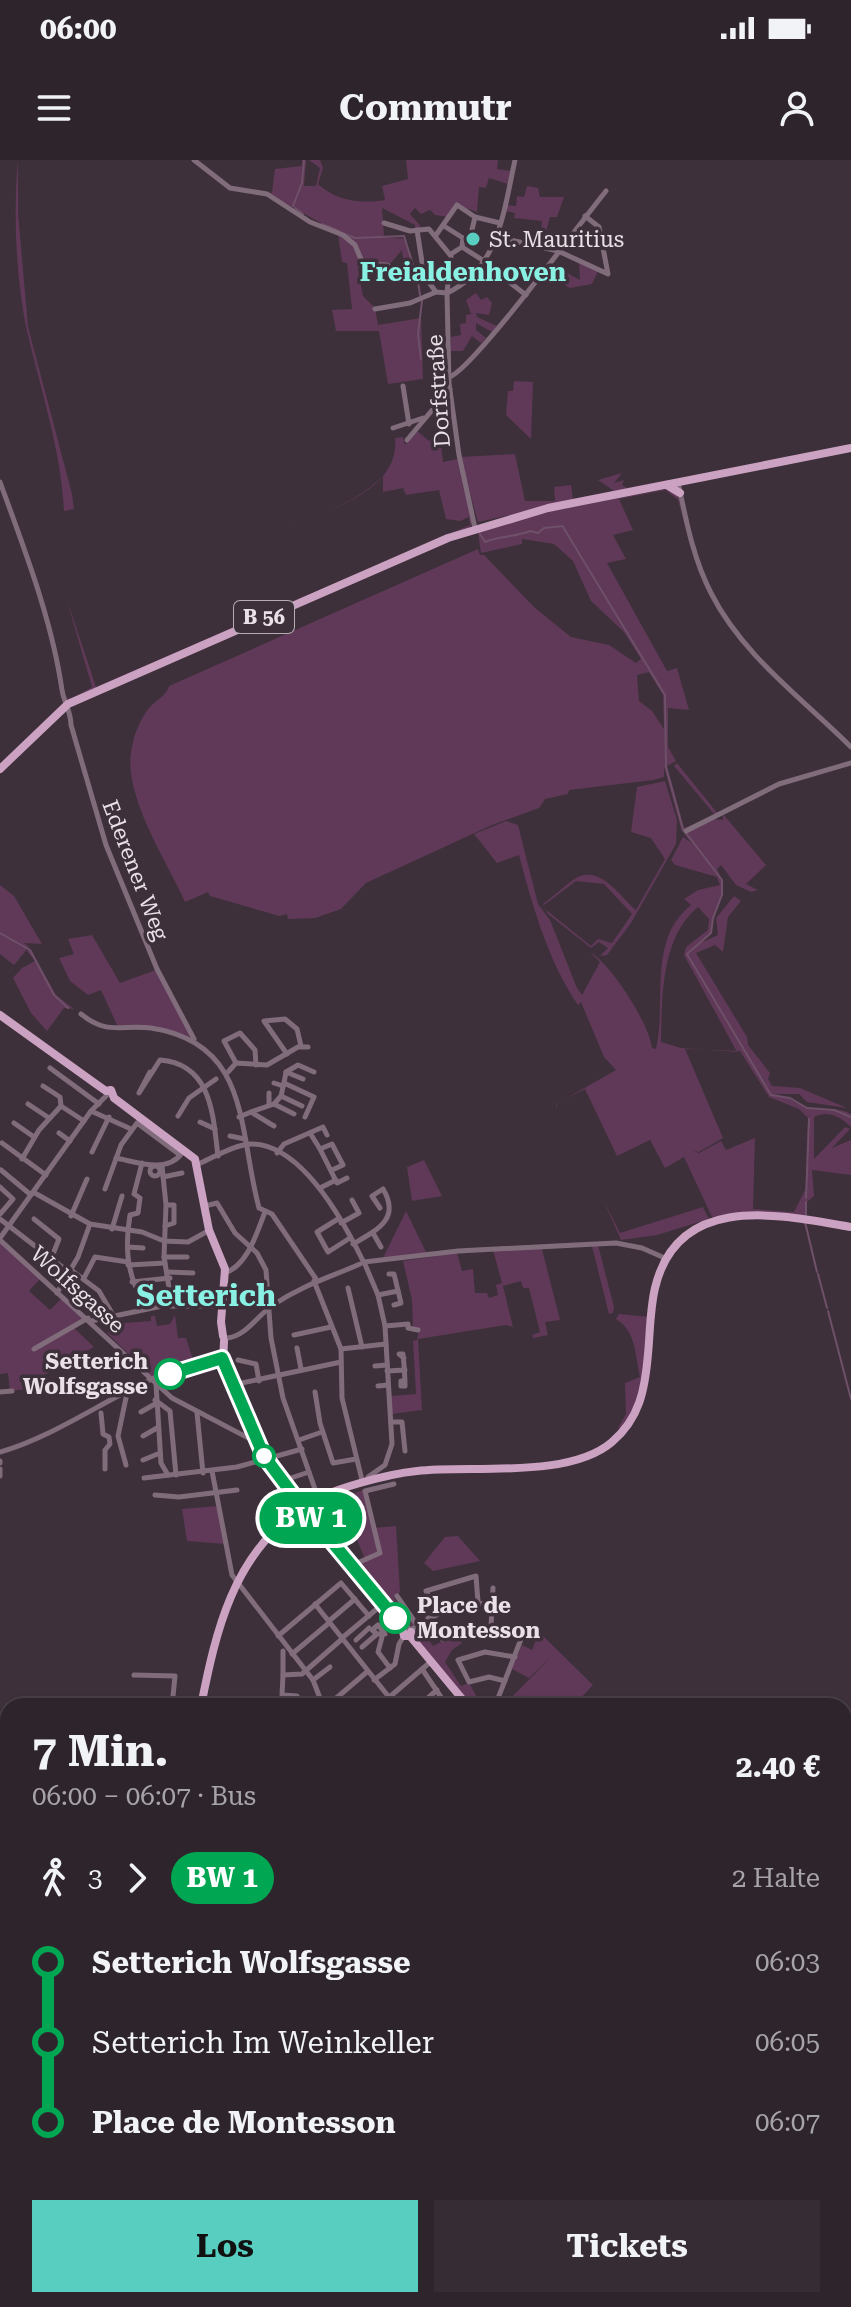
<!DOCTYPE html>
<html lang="de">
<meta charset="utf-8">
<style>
body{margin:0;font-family:"Roboto Serif",serif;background:#362c34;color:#f1f3f6;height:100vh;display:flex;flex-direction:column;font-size:30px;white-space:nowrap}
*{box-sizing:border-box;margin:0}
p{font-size:26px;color:#a7a4a9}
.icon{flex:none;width:44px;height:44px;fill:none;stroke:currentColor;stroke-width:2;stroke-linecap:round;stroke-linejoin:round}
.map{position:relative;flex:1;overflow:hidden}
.drawer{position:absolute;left:0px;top:1538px;width:852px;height:610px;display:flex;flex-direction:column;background:#2e242c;border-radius:24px 24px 0 0;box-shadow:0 2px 6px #0004,0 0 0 2px #494148}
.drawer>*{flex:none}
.badge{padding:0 16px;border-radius:26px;font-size:28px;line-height:52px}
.map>.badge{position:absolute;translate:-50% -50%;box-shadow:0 0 0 4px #fff}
.legs{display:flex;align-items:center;gap:12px;height:88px;padding:0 32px;font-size:26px}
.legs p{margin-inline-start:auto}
.summary{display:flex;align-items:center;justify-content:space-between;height:136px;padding:0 32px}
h1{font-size:44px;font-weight:700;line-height:60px}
.action{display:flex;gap:16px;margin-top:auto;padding:16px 32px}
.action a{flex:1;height:92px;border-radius:0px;background:#58cec0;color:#111;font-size:32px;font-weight:700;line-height:92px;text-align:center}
.action a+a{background:#362c34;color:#f1f3f6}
ul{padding:0 32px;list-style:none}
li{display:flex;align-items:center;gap:28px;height:80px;font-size:30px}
li i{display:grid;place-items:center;width:12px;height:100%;margin:0 10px;background:currentColor}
li i::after{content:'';width:20px;height:20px;margin:-10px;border:6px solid;border-radius:50%;background:#2e242c}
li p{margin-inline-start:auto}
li:first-child i{background:linear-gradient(#0000 50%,currentColor 0)}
li:last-child i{background:linear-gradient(currentColor 50%,#0000 0)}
.status{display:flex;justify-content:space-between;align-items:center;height:56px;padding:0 40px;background:#2e242c;direction:ltr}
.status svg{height:22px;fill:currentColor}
header{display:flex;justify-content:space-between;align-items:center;height:104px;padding:0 32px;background:#2e242c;font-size:36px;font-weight:700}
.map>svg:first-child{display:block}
</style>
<div class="status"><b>06:00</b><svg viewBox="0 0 49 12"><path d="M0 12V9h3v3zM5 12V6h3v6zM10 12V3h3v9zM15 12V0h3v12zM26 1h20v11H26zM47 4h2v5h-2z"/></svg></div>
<header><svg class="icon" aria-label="menu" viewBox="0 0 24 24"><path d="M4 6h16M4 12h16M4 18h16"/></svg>Commutr<svg class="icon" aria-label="person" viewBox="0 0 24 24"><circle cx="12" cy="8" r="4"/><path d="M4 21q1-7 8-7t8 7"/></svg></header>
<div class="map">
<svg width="851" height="2147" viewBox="0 0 851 2147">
<rect width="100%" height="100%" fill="#3d303a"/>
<!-- green -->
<g fill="#5f3957" fill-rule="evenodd">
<path d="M18,0V53L28,167L72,334L74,349L64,351C61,290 41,231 27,171C16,120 13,52 18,0Z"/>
<path d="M302,0H306L304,26H316L320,8L309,0H320L323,8L318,24C337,41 359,44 385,40L382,26L408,19L406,0H498L497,9L511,11L508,24L489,18L486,28L479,27L477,52L457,45L448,57L435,55L430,50L421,54L415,48L410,54L423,69H415V65L382,48L384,77L406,79L415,113L405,115L402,90L390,104H365L350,79L263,31L272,33L275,9L302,6Z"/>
<path d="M527,26L538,28L540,37H564L557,57H550L545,75L540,74L542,61L514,58L515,53L505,51L506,45L516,46L517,36L524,37Z"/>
<path d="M338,74L353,85L361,104L358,109L363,136L375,148L378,165L421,158L423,219L388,224L379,171H336L332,150L352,149L347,103L342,102Z"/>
<path d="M579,101L598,111L592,124L570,128L544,112L550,104L580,120Z"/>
<path d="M476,133L481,140L487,137L492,143L489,155L476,153L477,157L497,166L492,172L476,163V170L486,178L481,183L472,176L463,191H451V177L461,175L460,164L466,163V155L471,154L466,140Z"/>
<path d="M514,221L533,222L531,279L506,255L508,231H513Z"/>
<path d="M439,268L443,302L458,299L472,363L470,367L70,540L64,534L50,474L66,537L71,539L92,527L66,437L96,527L470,365L469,357L460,361L446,359L439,330L406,335L403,328L383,332V316C348,351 299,360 253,375C299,359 401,341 395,278L403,277L405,285L416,270L429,281Z"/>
<path d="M515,294L525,341H555L554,327L571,325L573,339L614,331L598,320L622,313L614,323L624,320L622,325L627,328L674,319L478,362L460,297Z"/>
<path d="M671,328L678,337L692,391L678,340L666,330L619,339L633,370L613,375L626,399L607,403L667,511L677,508L689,550L668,548V587L676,601L667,606L684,668L715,655L674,606L677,603L718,654L682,672L664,607V617L654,620L569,630L568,634L545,639L539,648L492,665L366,723L341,749L315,758L288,759L287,754L279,756L210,736L208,732L185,742C167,701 121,634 132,587C134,574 141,558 149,548C156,540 167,535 169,526L478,389L480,395H484L534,447L571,477L609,485L636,503L641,499L624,472L591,441L573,401L554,384L522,379V384L481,393L478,372L512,359ZM649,512L663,535L664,569L652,551L639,541L637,515Z"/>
<path d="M665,621L677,660L676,684L631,763L607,795L600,796L608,788L599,782L591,788L548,754L543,744C553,737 563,727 573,720C599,702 619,736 636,750L665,699L651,678L631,672L637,627ZM576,721L604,724L632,754L612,783L598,779L591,786L545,749L544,745Z"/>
<path d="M723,654L766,705L746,724L758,730L751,732L736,725L721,705L717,709C731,733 713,750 711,774L700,783L718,775L716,758L734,736L741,741L728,757L723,792L715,785L696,793L747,877L748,885L770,913L768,919L772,926L800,928L847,948L807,942L799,934H774C786,936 794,942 805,946C820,952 837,946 851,954V967C842,958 829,949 814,957V999L845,967L850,969L832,988L851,980V1015L812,1010L814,1036L807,1042V1055L828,1060C789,1055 754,1050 712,1057L684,997L665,1008L650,980L617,996L585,929L557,943V949L556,944L616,910L604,897L581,842L578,845C549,803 532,745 519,695L497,703L474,674L506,661L518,665L538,744L550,760L577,828L582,835L600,802L590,792C611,804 649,863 652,888L656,889C667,841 647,780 691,745L684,739L698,730L720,725L717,717L675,705L671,700L683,677L692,683L684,674L714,659L723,660ZM698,747L709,759L708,770L686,787L684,795L737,892L681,888L661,882C662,837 661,777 698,747ZM685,889L740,891L769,937L799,949L808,958L806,1028L794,1052L753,1049L755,978L726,990L721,981L699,993L693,991L699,992L723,978Z"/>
<path d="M0,725L14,736L42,784L24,783L29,787L14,805L0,794Z"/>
<path d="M92,775L120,823L156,810L190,876L147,867H118L101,830L88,835L70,821L59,798L74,794L68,779Z"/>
<path d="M30,788L56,835L74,849L64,848L47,871L31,853L13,818L22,808L35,801L27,791Z"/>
<path d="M424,1000L442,1036L412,1041L407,1007Z"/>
<path d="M603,1039L620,1073L703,1047L709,1059L657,1075L621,1080Z"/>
<path d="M406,1051L426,1092L619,1080L460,1089L383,1098Z"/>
<path d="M0,1082L40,1119L29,1131L50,1150L61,1139L85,1160L31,1188L34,1190L74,1168L94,1187L37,1219L36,1228L10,1231L8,1213L0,1214Z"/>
<path d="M598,1085L614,1147L613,1153L609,1154L592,1086L542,1089L560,1160L545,1162L548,1175L533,1178L532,1175L540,1172L529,1128H523L521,1121L503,1126L513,1167L506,1165L418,1179L422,1250L392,1254L391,1236L416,1234L413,1181L417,1180L419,1169L413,1168L412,1140L403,1101L457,1093L462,1111L473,1109L475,1133H487L489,1138L498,1135L496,1125L502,1123L493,1090Z"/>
<path d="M619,1154L650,1157C647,1196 646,1235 623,1267L618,1268L626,1254L625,1223L640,1217C635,1194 636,1171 616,1159Z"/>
<path d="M175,1155L178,1178H186L194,1203L154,1219L107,1173L124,1163L151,1161V1156H155L157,1166L170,1164Z"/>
<path d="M363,1330L373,1368L396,1366L400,1432L394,1438L414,1465H404L317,1361L330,1375L315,1346ZM348,1358L365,1399L355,1402L324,1365Z"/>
<path d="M218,1346L225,1384L187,1381L182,1349Z"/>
<path d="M458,1376L480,1401L433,1411L424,1403L445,1377Z"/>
<path d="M418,1466L433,1486L455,1475L462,1483L452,1490L445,1502L461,1526L469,1523L482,1546L468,1542L413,1474Z"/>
<path d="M539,1472L593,1525L575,1544L577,1546H503L551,1497L529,1518L512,1509L522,1485L532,1490Z"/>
<path d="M163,2140H319L318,2147H159Z"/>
</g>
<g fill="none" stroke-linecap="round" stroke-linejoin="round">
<!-- stream -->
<g stroke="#6e5069" stroke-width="2">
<path d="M293,46L302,23L304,0"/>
<path d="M295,48L303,54"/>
<path d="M322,64L339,71"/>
<path d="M344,74L355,78L404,76L415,111"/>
<path d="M417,115L420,135"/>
<path d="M421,199L418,174L422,141"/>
<path d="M563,367L665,535L666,607L683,669L722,720V735L713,758L711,773L687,794L771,935L790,938L807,948L834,950L851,957"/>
<path d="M480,374L485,382C499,376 515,377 530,371L538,373L544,368L563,366"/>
<path d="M0,773L30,790L54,835L68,848"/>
<path d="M806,1038L809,959"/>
<path d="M806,1042V1055"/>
<path d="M805,1062L817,1112"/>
<path d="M818,1114L827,1148"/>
<path d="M828,1151L851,1239"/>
<path d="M0,1819L8,1828"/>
</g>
<!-- minor -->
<g stroke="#816c7c" stroke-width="5">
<path d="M194,0L230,28L267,34L310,62L343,75L355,85L363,104L387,105L401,116L422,113L436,132L447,133"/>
<path d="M384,63L410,71L429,69L451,96L447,132"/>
<path d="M444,66L463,78L462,87L451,94"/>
<path d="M417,70L424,115"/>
<path d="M472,70L475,57L500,63"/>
<path d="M436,75L457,45L475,57"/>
<path d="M498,77L558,91L608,114L599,67L585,56"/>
<path d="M462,87L484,101"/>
<path d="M483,102L526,135"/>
<path d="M447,133L449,223L459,295L475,368"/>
<path d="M447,133C499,109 504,50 515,0"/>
<path d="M375,149L410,143L436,132"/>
<path d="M449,217C471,212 583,59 606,31"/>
<path d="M403,226L409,264"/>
<path d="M393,268L423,258"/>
<path d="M407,280L450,229"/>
<path d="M0,322C24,388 52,460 62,530C64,543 71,551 71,565L106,685L157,809L194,879"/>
<path d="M678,322C686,360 693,398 711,433C742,495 803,539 851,587"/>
<path d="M686,671L779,624L851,603"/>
<path d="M81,854C108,876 122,864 151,868C251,883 238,970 259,1048L272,1054L316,1119"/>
<path d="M287,894L264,861L285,859L297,869L301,886"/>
<path d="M236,903L224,881L240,873L255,890L256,905"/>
<path d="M50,908L99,944"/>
<path d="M150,912L139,933L160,900C213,904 213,958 218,996"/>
<path d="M228,912L236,903L267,905L298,887H308"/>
<path d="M286,912L298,905L314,912"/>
<path d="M274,923L283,926"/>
<path d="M284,923L286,912L303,919"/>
<path d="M43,926L60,937L61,946"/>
<path d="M269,933V945"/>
<path d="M281,936L284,923L314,937L305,957"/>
<path d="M28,944L49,958"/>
<path d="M274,944L281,936L302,946"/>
<path d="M61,946L84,961"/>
<path d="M91,951L131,969"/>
<path d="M251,952L274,944L294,954"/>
<path d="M178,956L189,938L216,919"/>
<path d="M239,957L251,952L274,966"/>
<path d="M200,962L215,969"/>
<path d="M14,963L34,977"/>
<path d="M59,973L70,981"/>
<path d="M310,973L320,989L332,984L343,1005L332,1010"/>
<path d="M230,976L245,979"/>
<path d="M2,983L46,1015"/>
<path d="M320,989L337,1023L347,1018"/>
<path d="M92,992L109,957"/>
<path d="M277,993L284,984L323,967L327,975"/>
<path d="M116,998C137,1002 167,1014 182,993"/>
<path d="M22,999L39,970L61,946"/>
<path d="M142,1003L134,1034L140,1038L138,1053L130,1055C125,1084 126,1112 141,1137L150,1133H172"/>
<path d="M198,1004C212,998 236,984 251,984C303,984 345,1064 364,1103"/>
<circle cx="155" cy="1011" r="5"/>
<path d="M162,1006L166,1045L164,1097L172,1146"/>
<path d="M1,1010L31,1035"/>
<path d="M163,1017L182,1013"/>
<path d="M0,1027L13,1039L0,1054"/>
<path d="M320,1028L336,1020"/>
<path d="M105,1029L121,985L137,963L180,995"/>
<path d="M33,1032L90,1064L142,1072L164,1081L188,1082L208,1071"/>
<path d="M205,1046L217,1043L235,1073L257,1093L266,1110L271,1178L283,1238L316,1332H324"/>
<path d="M71,1056L87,1019"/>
<path d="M0,1059L70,1113"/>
<path d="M34,1059L59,1079L51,1099"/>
<path d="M338,1059L317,1072L328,1092L350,1078"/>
<path d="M341,1063L359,1053L352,1040"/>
<path d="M165,1066L174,1063V1045H167"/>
<path d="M112,1069L122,1036"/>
<path d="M373,1073L381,1087"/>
<path d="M0,1078L91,951L107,935"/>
<path d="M0,1080L172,1238L258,1283"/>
<path d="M353,1084C377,1070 401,1059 383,1029L372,1036L380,1048"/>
<path d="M128,1087L143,1088"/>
<path d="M164,1097H187"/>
<path d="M364,1102L378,1135L385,1166L392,1284L385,1305L368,1317"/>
<path d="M364,1102L458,1091L616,1083L642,1088L667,1099"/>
<path d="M128,1105L165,1103"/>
<path d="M71,1110L99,1131L113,1155"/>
<path d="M168,1112L193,1113"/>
<path d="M225,1113C248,1105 257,1072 265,1052"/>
<path d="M389,1114H394L401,1143L394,1145"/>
<path d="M84,1118L95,1097L128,1102"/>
<path d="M314,1121L341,1189L342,1238L362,1320"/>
<path d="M132,1122L170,1118"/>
<path d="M348,1128L362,1187"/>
<path d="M57,1133L78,1097L90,1064"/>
<path d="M378,1135L398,1131"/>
<path d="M91,1161L162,1146H223"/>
<path d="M385,1166L408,1164V1168L418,1170"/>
<path d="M294,1175L331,1167"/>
<path d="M227,1178C245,1177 258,1155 273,1145C303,1125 328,1118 360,1104"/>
<path d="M297,1188L301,1209"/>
<path d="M34,1189L88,1158"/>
<path d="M341,1189L386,1184"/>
<path d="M404,1198L399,1194H403C404,1204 405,1215 405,1226H401V1221H405"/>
<path d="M238,1200L256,1204L259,1221"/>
<path d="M375,1206L387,1205"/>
<path d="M387,1211L405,1210"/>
<path d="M156,1224L161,1303L168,1315"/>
<path d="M237,1224L341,1202"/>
<path d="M378,1226L388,1225"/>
<path d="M0,1232L12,1231"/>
<path d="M315,1232L320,1263L333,1303L356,1299"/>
<path d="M155,1240L170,1251L176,1315"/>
<path d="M141,1252L155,1244"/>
<path d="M101,1253L103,1274L109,1277L110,1284L105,1290V1309"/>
<path d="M197,1253L203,1313"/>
<path d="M391,1262H402L405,1291"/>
<path d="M143,1276L157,1268"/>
<path d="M299,1280L322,1272"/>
<path d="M0,1292C75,1271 143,1207 222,1198"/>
<path d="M143,1300L160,1293"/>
<path d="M0,1301V1303"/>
<path d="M126,1305L118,1276L127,1233"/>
<path d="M0,1309V1316"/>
<path d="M212,1311L232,1415L313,1520L323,1546"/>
<path d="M144,1318L237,1307L302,1289"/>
<path d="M394,1324L365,1331L380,1393L355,1404L408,1467"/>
<path d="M293,1327L288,1319L309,1312"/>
<path d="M155,1335L179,1337L237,1330"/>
<path d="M397,1436L417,1465"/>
<path d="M315,1444L396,1546"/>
<path d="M436,1453L426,1431L476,1416L478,1442"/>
<path d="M428,1458L442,1479L484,1467L523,1474L495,1546"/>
<path d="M329,1461L355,1439"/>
<path d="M491,1467L493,1428"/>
<path d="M410,1470L447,1449L492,1442"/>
<path d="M278,1476L341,1423L369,1456"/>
<path d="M382,1477L378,1492L390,1508"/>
<path d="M342,1478L378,1448"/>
<path d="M356,1480L369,1468"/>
<path d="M362,1487L377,1474H385L378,1465L372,1470L377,1474"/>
<path d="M292,1494L329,1463"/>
<path d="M422,1509L447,1546"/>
<path d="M134,1515L175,1516L172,1546"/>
<path d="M283,1515V1491"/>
<path d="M313,1520L330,1507"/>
<path d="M374,1520L395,1504L399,1484L404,1476"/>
<path d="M505,1521L489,1517L469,1522L458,1500L485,1492L515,1497"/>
<path d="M80,1545L133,1546"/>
<path d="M301,1546L297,1536L282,1535L283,1515L302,1514L342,1479"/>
<path d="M327,1546L368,1511"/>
<path d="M379,1546L428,1504"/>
<path d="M425,1546L422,1543L437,1530"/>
<path d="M846,1741L848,1754"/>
<path d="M0,1784L8,1785"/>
<path d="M844,1793H851"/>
<path d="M844,1839L851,1842"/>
<path d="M844,1880L850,1871L851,1857"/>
<path d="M844,1963L850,1955"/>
<path d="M844,1983H851"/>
<path d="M844,2007H849V2023"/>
<path d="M157,2147L162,2140"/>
<path d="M767,2147L770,2140"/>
</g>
<!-- major -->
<g stroke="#cca2c2" stroke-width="8">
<path d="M667,325L680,333"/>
<path d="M0,609L68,544L448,378L548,348L851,288"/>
<path d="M0,855L96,924L106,931L111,930L114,938L195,999L209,1070L225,1109L221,1162L223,1176"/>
<path d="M224,1181L223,1204L236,1224L264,1296L300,1344"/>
<path d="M306,1344C332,1329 387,1314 417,1311C472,1305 569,1319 612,1282C640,1258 645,1229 648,1194C650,1173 650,1149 655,1128C678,1031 781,1055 851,1067"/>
<path d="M303,1351L402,1467L404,1476H410"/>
<path d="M411,1472L410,1476L468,1546"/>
<path d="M201,1546C216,1470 233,1397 299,1349"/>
<path d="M844,2063L851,2070"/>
<path d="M22,2147L30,2140"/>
</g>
</g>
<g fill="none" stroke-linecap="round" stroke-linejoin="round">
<!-- line-1 casing -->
<g stroke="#fff" stroke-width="18">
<path id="line-1" d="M170,1214L222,1198L264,1296L300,1344V1350L323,1371L395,1458"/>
</g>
<!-- line-1 -->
<use href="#line-1" stroke="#00a651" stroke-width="12"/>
</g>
<!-- markers -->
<circle fill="#58cec0" stroke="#3d303a" stroke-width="3" cx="473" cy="79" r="8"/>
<g fill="#fff" stroke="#00a651" stroke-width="4">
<circle cx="170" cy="1214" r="14"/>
<circle cx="264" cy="1296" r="10"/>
<circle cx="395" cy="1458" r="14"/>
</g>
<g text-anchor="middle" stroke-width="7" stroke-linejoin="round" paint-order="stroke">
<!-- shield labels -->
<rect fill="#3d303a" stroke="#b5acb3" stroke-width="2" x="234" y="441" width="60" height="32" rx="6"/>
<g font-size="20" font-weight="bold" fill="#e9e1e7">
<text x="264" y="464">B 56</text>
</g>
<!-- poi labels -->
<g font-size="22" fill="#e9e1e7" stroke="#3d303a" text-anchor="start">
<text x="489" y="87">St. Mauritius</text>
</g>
<!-- street labels -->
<g font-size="22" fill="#e9e1e7" stroke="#3d303a">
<text transform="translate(438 231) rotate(-94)" y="8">Dorfstraße</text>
<text transform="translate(136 710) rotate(69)" y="8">Ederener Weg</text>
<text transform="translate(78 1129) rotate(42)" y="8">Wolfsgasse</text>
</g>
<!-- stop labels -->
<g font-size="22" font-weight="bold" fill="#e9e1e7" stroke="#3d303a" text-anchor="end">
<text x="148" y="1209">Setterich<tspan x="148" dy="25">Wolfsgasse</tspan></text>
<text x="417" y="1453" text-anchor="start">Place de<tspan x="417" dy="25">Montesson</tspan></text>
</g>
<!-- quarter labels -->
<g font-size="26" font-weight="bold" fill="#89f1e3" stroke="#3d303a">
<text x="463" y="121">Freialdenhoven</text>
</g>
<!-- district labels -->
<g font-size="30" font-weight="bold" fill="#89f1e3" stroke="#3d303a">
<text x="206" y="1146">Setterich</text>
</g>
</g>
</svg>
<b class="badge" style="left:311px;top:1358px;background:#00a651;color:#fff">BW 1</b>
<section class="drawer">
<div class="summary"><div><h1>7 Min.</h1><p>06:00 – 06:07 · Bus</p></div><b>2.40 €</b></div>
<div class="legs"><svg class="icon" aria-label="walk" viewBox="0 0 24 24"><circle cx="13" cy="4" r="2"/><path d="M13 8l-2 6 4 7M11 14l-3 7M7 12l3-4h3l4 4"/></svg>3<svg class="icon" aria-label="forward" viewBox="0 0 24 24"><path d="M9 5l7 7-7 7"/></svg><b class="badge" style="background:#00a651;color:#fff">BW 1</b><p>2 Halte</p></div>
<ul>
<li><i style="color:#00a651"></i><b>Setterich Wolfsgasse</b><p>06:03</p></li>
<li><i style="color:#00a651"></i><span>Setterich Im Weinkeller</span><p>06:05</p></li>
<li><i style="color:#00a651"></i><b>Place de Montesson</b><p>06:07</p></li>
</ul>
<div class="action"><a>Los</a><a>Tickets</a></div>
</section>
</div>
